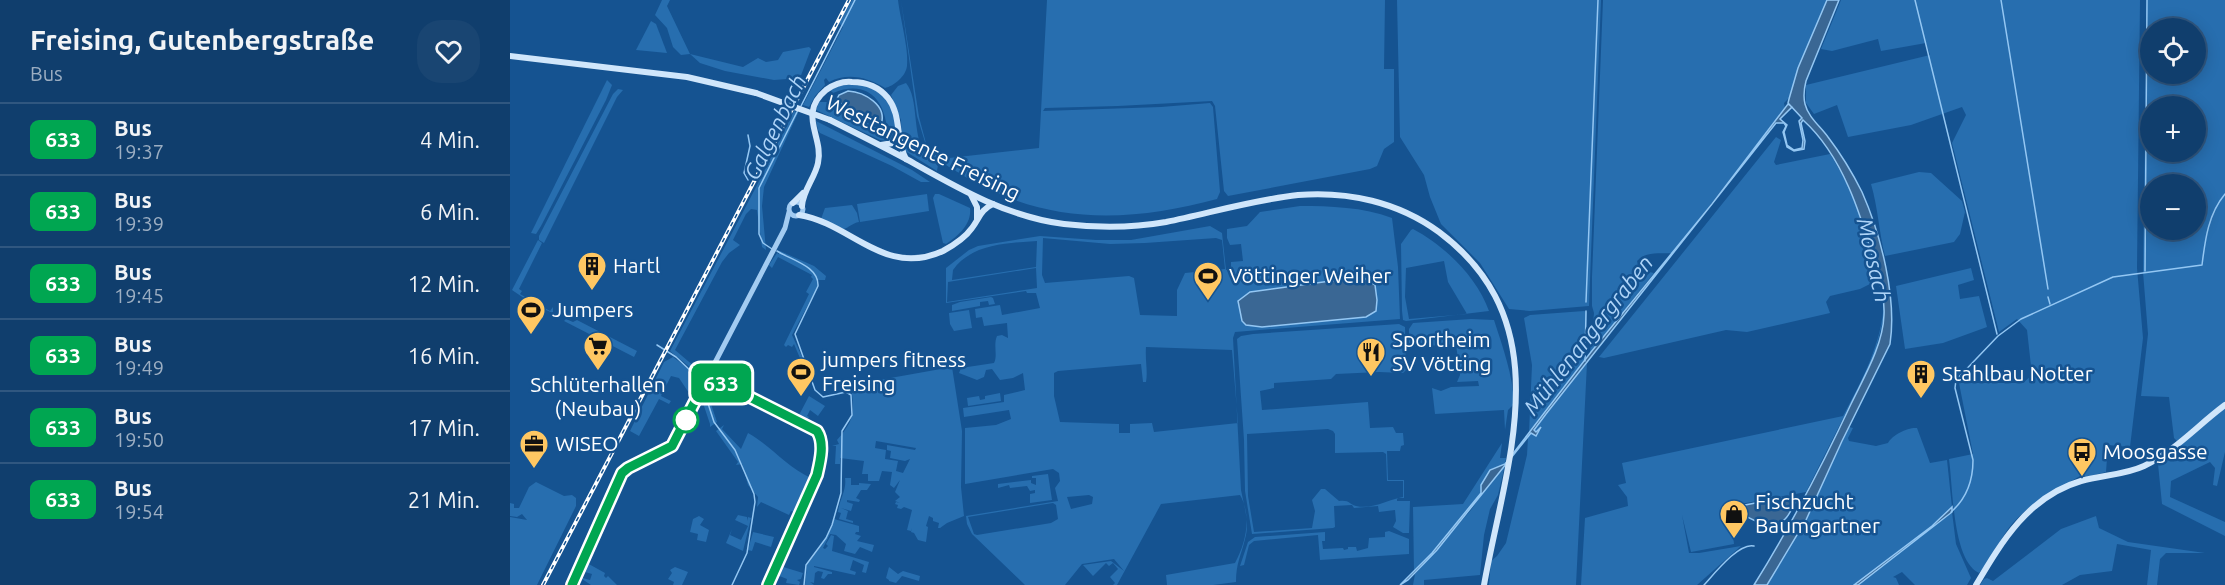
<!DOCTYPE html>
<html lang="de">
<meta charset="utf-8">
<style>
body{margin:0;font-family:Ubuntu,sans-serif;background:#194572;color:#f1f3f6;height:100vh;display:flex;flex-direction:column;font-size:22px;white-space:nowrap}
*{box-sizing:border-box;margin:0}
p{font-size:20px;color:#9caec2}
.icon{flex:none;width:33px;height:33px;fill:none;stroke:currentColor;stroke-width:2;stroke-linecap:round;stroke-linejoin:round}
.map{position:relative;flex:1;overflow:hidden}
.panel{display:flex;flex-direction:column;background:#103e6d;width:510px}
.panel>*{flex:none}
.badge{padding:0 12px;border-radius:9px;font-size:21px;line-height:39px}
.fabs{position:absolute;left:1630px;top:18px;display:grid;gap:12px}
.fabs a{display:grid;place-items:center;width:66px;height:66px;border-radius:50%;background:#103e6d;box-shadow:0 3px 15px #0003,0 0 0 2px #305780;font-size:30px}
.map>.badge{position:absolute;translate:-50% -50%;box-shadow:0 0 0 3px #fff}
.round{display:grid;place-items:center;flex:none;width:63px;height:63px;border-radius:24px;background:#194572}
.headline{display:flex;align-items:center;justify-content:space-between;height:102px;padding:0 30px}
h1{font-size:28px;font-weight:600;line-height:45px}
ul{padding:0;list-style:none}
li{display:flex;align-items:center;gap:18px;height:72px;padding:0 30px;border-top:2px solid #305780}
li div{flex:1}
li b{display:block;font-size:22px}
li em{font-style:normal}
li .badge{min-width:66px;font-weight:700;text-align:center}
main{display:flex;flex:1;min-height:0}
.map>svg:first-child{display:block}
</style>
<main>
<section class="panel">
<div class="headline"><div><h1>Freising, Gutenbergstraße</h1><p>Bus</p></div><a class="round"><svg class="icon" aria-label="heart" viewBox="0 0 24 24"><path d="M12 20l-8-8c-3-5 5-10 8-4 3-6 11-1 8 4z"/></svg></a></div>
<ul>
<li><span class="badge" style="background:#00a651;color:#fff">633</span><div><b>Bus</b><p>19:37</p></div><em>4 Min.</em></li>
<li><span class="badge" style="background:#00a651;color:#fff">633</span><div><b>Bus</b><p>19:39</p></div><em>6 Min.</em></li>
<li><span class="badge" style="background:#00a651;color:#fff">633</span><div><b>Bus</b><p>19:45</p></div><em>12 Min.</em></li>
<li><span class="badge" style="background:#00a651;color:#fff">633</span><div><b>Bus</b><p>19:49</p></div><em>16 Min.</em></li>
<li><span class="badge" style="background:#00a651;color:#fff">633</span><div><b>Bus</b><p>19:50</p></div><em>17 Min.</em></li>
<li><span class="badge" style="background:#00a651;color:#fff">633</span><div><b>Bus</b><p>19:54</p></div><em>21 Min.</em></li>
</ul>
</section>
<div class="map">
<svg width="1715" height="585" viewBox="0 0 1715 585">
<rect width="100%" height="100%" fill="#155391"/>
<!-- green -->
<g fill="#276eaf" fill-rule="evenodd">
<path d="M152,0H160L157,6L180,54L233,67L248,58L256,62L268,60L273,52L299,47L301,49L290,78L264,80L215,71L190,63L180,54L171,55L163,47L157,28L145,15Z"/>
<path d="M342,0H388C390,18 399,49 397,66C396,76 384,86 375,88C358,78 339,72 319,82L316,78L314,80L315,85L305,96L299,107L293,105L333,27L329,23Z"/>
<path d="M391,0L409,117L417,147L430,159L529,148L537,0H875L874,69H884V142L874,149L867,166L860,169L718,196L714,191L705,106L702,101L608,106L535,108L533,111L651,107L700,103L703,107L710,192L707,199C636,218 564,225 494,196C469,186 445,171 422,156L418,152L407,116Z"/>
<path d="M887,0H1091L1079,306L1020,311L999,309L970,263L931,224L920,197L914,175L890,137Z"/>
<path d="M1093,0H1317L1288,68L1281,96L1274,103L1275,108L1163,253C1150,254 1136,251 1127,261L1130,270L1144,273L1080,353L1084,313L1082,306V277Z"/>
<path d="M1331,0H1630L1627,268L1633,338L1620,447L1598,445L1596,472L1576,477L1574,475L1570,476C1543,492 1517,504 1498,529C1488,543 1481,561 1469,573C1442,560 1443,486 1439,459L1463,454L1449,383H1513L1522,375L1517,330L1507,319L1489,332L1442,143L1456,115L1452,107L1401,125L1338,137L1327,105L1304,114L1296,103V85L1420,55L1416,43L1371,51L1368,39L1322,51L1311,49Z"/>
<path d="M1637,0H1715V402L1667,441L1664,438L1659,397L1631,396L1638,334L1633,272ZM1641,28H1686V74H1641ZM1641,106H1686V152H1641ZM1641,184H1686V230H1641Z"/>
<path d="M141,21L146,24L157,53L126,50Z"/>
<path d="M97,80L102,85L96,100L31,226L26,234L21,233Z"/>
<path d="M396,83C409,99 402,132 414,152C417,157 423,161 428,165L427,171L395,151L392,147L391,120L381,95L388,86Z"/>
<path d="M351,84C356,86 361,88 365,90C381,100 393,126 380,141L370,140L306,110L309,102H317L375,132L377,130C375,99 356,79 323,93L320,90L332,85Z"/>
<path d="M108,89L113,90L107,97L34,243L29,240V236L103,94Z"/>
<path d="M284,111L288,113L254,187L252,206L256,250L252,247L247,210L241,209L236,214L223,240L230,245L219,253L212,262L165,350L191,372L193,370L196,371L190,382L182,369L160,351L244,191Z"/>
<path d="M306,121L402,170L420,182H411L382,166L310,133L308,130Z"/>
<path d="M1266,137L1271,140L1264,162L1266,165L1320,154C1340,186 1359,227 1365,265C1365,270 1362,277 1362,283L1350,289L1320,296L1316,302L1320,313L1237,332L1216,330L1094,358L1089,357Z"/>
<path d="M1409,172L1421,173L1452,201L1455,212L1450,234L1444,242L1375,256C1369,232 1368,208 1361,184Z"/>
<path d="M417,194L419,211L350,222L347,204Z"/>
<path d="M425,194H429L460,208C462,224 448,236 436,244L433,243L423,198Z"/>
<path d="M342,205L347,213L349,222C342,223 339,228 333,229L311,219L315,208Z"/>
<path d="M790,206C820,206 853,207 882,218L888,267L890,319L725,332L723,338L731,490C734,506 740,523 735,539C731,556 726,563 726,582L703,585H657L656,575L725,563C736,543 742,516 730,495L651,504L607,585H603L605,583L600,577L608,569L603,563L599,566L596,563L583,576L573,565L601,561L614,571L604,559L572,564L555,585H515L462,534L457,524L456,516L548,501L545,488L550,481L549,473L543,469L455,484V428L486,425L501,419L499,410L454,417L453,408L494,402V395L515,390L513,373L503,378L490,380L482,369L476,370L474,377L467,380L449,373L451,368L484,363C488,355 483,345 487,336L492,335L498,338L497,323L474,326L472,317L466,318L465,309L490,305L492,315L530,308L526,293H517L516,291L436,303V268L459,250L468,246L530,236L586,240H621L700,226L712,233L716,270H721V262L733,261L731,244L720,245L717,238V229L737,226L750,212ZM533,238L600,244L635,243L706,238L712,240L715,269L675,273L667,290V316L630,315L624,278L619,276L535,283L532,275ZM527,241L526,267L442,280L443,270C461,244 498,243 527,241ZM526,268L527,288L437,302L438,282ZM636,347L722,350L728,423L644,432L642,423L620,424V433H609V424L550,422L544,396V373L548,371L631,364L633,382H636C638,371 635,361 636,347ZM579,495L583,497L582,504L561,509L557,497ZM543,503L546,505L548,519L541,523L467,535L464,534L458,517Z"/>
<path d="M903,229C935,246 967,277 979,311L896,321L893,320L892,311L891,244L901,230ZM934,261L938,282L957,314L899,319L895,297L896,268Z"/>
<path d="M28,240L32,243L9,289L12,291L10,294L40,311L43,307V313L24,305L2,290Z"/>
<path d="M270,251L304,266L316,276L315,280H308V286L282,335L294,361L292,363L284,344L282,347L278,345L276,347L274,345L299,294L296,292L303,279L301,277L302,275L268,257L262,268L259,265L267,253L269,254Z"/>
<path d="M1461,268L1464,280L1448,285L1450,299L1469,296L1477,327L1433,343L1395,349L1386,286Z"/>
<path d="M481,297L483,298L485,304L479,305L478,301L470,302V306L442,311V305L450,302Z"/>
<path d="M1374,302V316L1364,357L1296,492L1198,510L1220,506L1224,544L1181,552L1172,515L1179,553H1189L1231,546L1187,585H1071L1075,518L1118,506L1117,497L1108,485L1116,483L1112,463L1333,416C1352,381 1372,343 1374,302Z"/>
<path d="M459,310L462,328L444,331L440,324L439,313Z"/>
<path d="M1074,311L1077,312L1075,361L1019,433L1022,365L1014,318L1020,315Z"/>
<path d="M56,319L63,322L67,320L127,351L124,357L54,321Z"/>
<path d="M961,319L984,320C993,348 1003,375 1004,404L998,410L995,430L994,410L925,414L922,388L931,391L941,387L969,386L968,381L947,382L950,375L946,344L899,347V329L903,323Z"/>
<path d="M889,324L895,327L896,370L893,373L869,372L826,374L821,379L764,383V388L750,391L752,410L858,402L860,428L883,427L886,433H893L894,445L891,446L890,451H877L878,480H894V498H887V501H900L899,533H893L883,527L886,521L885,510L869,512L868,506L844,508L842,505L824,506L825,527L823,528L742,534L735,491L734,440L727,339L731,336L743,334ZM818,429L823,431L825,434V453L873,452L876,454L877,481H893V497C880,499 862,510 846,506C838,504 841,500 829,501L815,489H811L802,500L805,511L802,528L744,532L738,496L737,434Z"/>
<path d="M163,357L180,370L189,384L184,396H181L169,378L161,376L151,396L161,401L159,404L149,399L129,436L120,431L154,362Z"/>
<path d="M1077,363L1066,585H979L981,561L987,556L996,543L1017,455L1018,438L1021,433L1026,436L1031,429L1029,428L1027,432L1024,430Z"/>
<path d="M442,367L452,431L451,487L454,516L437,523L430,528H428L429,523L423,521V518L419,516L416,526L418,527L416,542L408,540L404,533L401,532L402,528L401,531L397,530L402,510L394,507L391,509L387,508L388,505L385,504L386,502L390,503L385,501L390,497L385,492L390,480L384,488L380,485L382,472L372,471L369,481H358V474H352L354,461L330,458V464H325L326,446H322L329,444L327,440C346,418 344,412 341,385ZM366,441L406,448L405,450L377,445V450L381,451L380,458L395,461L400,459L393,473L386,471L388,461L375,459L376,450L365,448Z"/>
<path d="M197,389L199,390L197,392L207,422L200,427V424L193,403L190,401L186,407Z"/>
<path d="M490,393L491,401L458,406L457,398L469,396L470,400L475,399V396Z"/>
<path d="M299,396L315,406L308,416L300,410L297,416L299,417L297,421L288,417Z"/>
<path d="M1715,408V452L1707,486L1703,485L1705,468L1700,462L1661,481L1660,497L1715,522V536L1652,504L1648,464Z"/>
<path d="M214,425L212,429L231,449L238,433C263,447 275,466 303,479L287,513L281,511L279,515L251,502L247,507L248,497L238,485L232,464L226,465L228,462L206,431Z"/>
<path d="M1339,427L1343,428L1338,438L1339,441L1366,446L1378,443C1382,435 1398,427 1407,428L1420,463L1437,460L1442,507L1422,526L1344,585H1257L1296,520Z"/>
<path d="M992,443L990,458H996L995,464C989,469 982,465 978,474L984,468L991,467L987,472L995,465L988,495L980,509L974,535L970,575L914,580V585H903L905,574L961,510L985,476L973,490L978,475L971,485V493L922,553L904,572L903,507L953,504Z"/>
<path d="M538,474L542,500L520,503V494L525,493V490L520,491L517,486L500,488L499,485L488,488V484L521,480V483L526,485V478H522V476Z"/>
<path d="M335,478H341V485H349V483L361,484L357,490H351L346,498L350,500L349,502L337,500V502L343,504L341,511L331,508L338,511L336,519L343,521V523L329,519L331,513L328,512C329,500 337,490 335,478Z"/>
<path d="M26,482L54,496L62,495L66,498V506L27,585H0V517L17,520L12,514L7,517L0,516V503L4,504V508H9L19,487Z"/>
<path d="M1442,512L1446,544L1461,578L1457,585H1405L1392,572L1383,577L1386,578L1389,585H1348Z"/>
<path d="M228,515L237,517V521L238,517L241,518L233,551L216,543L222,529L220,535L231,540L238,526L225,520Z"/>
<path d="M189,516L194,519L190,525L199,530L196,542L187,540L188,534L180,532L183,519Z"/>
<path d="M1586,516L1589,528L1618,542L1695,553H1656L1650,559L1647,585H1637L1641,550L1607,544L1602,571L1570,575L1552,585H1470L1474,579L1477,578L1483,581L1551,529Z"/>
<path d="M324,519L349,526V532H346L345,534L351,536L347,541L364,545L362,552L350,547L345,554L334,551L336,544L326,535L320,534L313,548L315,549L318,546L316,544L321,535L324,536L322,551L359,562L356,573L352,572L354,565L343,560L340,570L346,572L345,575L304,566V567L322,572V574H318L314,579L311,578L313,572L308,571L305,573L304,583L300,582L304,585H295L297,565L316,539Z"/>
<path d="M879,531L899,539V554L810,560L808,535L744,541L739,545L734,565L730,566L738,542L745,537L815,532V541H812L813,549L833,548L834,550L838,549V547H846L847,551L858,548L859,538L875,537V532Z"/>
<path d="M243,532L264,537L261,547L245,542L242,551L238,550Z"/>
<path d="M77,563L95,573L94,576L96,578L98,576L107,585H81L69,577L80,580L82,574L75,572L73,575L71,574Z"/>
<path d="M270,566L293,573L291,579L287,580L290,582L289,585L276,583L277,579L267,575Z"/>
<path d="M165,567L178,572L172,585H163L164,582L158,579L162,573L160,570Z"/>
<path d="M379,567L388,574L393,571L410,576L409,581L392,576L386,583L379,581V580L376,578Z"/>
</g>
<!-- water -->
<g fill="#3a6794" stroke="#94c7f3" stroke-width="1.5">
<path d="M1317,0H1329L1296,81C1294,89 1293,96 1295,104C1298,117 1311,127 1318,137C1331,154 1343,174 1352,192C1371,235 1387,298 1380,344L1332,441L1296,520L1257,585H1244C1280,527 1312,466 1341,404C1354,377 1373,345 1374,315C1375,298 1369,281 1365,265C1351,215 1333,156 1293,120L1291,123L1295,141L1294,149L1284,151L1277,147L1273,132L1276,126L1274,123H1266L1036,414L1024,430L1026,432L1031,427L1026,436L1021,433L927,550L898,580L890,585L922,553L971,493V485L980,470L995,464L1081,352L1202,204L1278,104L1282,107L1270,119L1277,125L1274,132L1277,145L1284,150L1292,148L1293,140L1289,121L1292,118L1278,103L1279,99L1288,68Z"/>
<path d="M338,91C354,92 378,105 371,125L326,101L329,95Z"/>
<path d="M854,278L865,285L867,300L866,311L856,317L752,327L736,325L732,321L728,301L740,292L828,280Z"/>
<path d="M1282,496H1285L1287,499C1277,518 1278,521 1258,527L1235,516L1230,511V508L1235,505Z"/>
<path d="M1442,507V512L1348,585H1344L1422,526Z"/>
</g>
<g fill="none" stroke-linecap="round" stroke-linejoin="round">
<!-- stream -->
<g stroke="#94c7f3" stroke-width="1.5">
<path d="M1405,0L1487,334"/>
<path d="M1491,0L1538,289"/>
<path d="M291,106L345,0"/>
<path d="M238,180L234,173L240,146L238,135"/>
<path d="M262,249L253,243L249,234V188L288,110"/>
<path d="M267,251C281,260 309,266 308,286L285,334L305,390L313,397L336,392L341,395L342,415L332,431L331,493L322,525L316,538L296,565L294,585"/>
<path d="M1635,271L1637,0"/>
<path d="M1538,297L1540,304"/>
<path d="M1076,302L1088,0"/>
<path d="M147,345L166,357L183,373L195,394L204,422L225,450L244,494L245,502L237,553L222,585"/>
<path d="M1075,361L1076,311"/>
<path d="M1441,512C1456,499 1463,480 1463,460L1445,388L1446,380L1488,336L1511,319L1603,277L1692,265C1695,241 1698,214 1715,194"/>
<path d="M1194,585C1204,574 1229,542 1244,546"/>
</g>
<!-- tertiary -->
<g stroke="#a2cbf1" stroke-width="5">
<circle cx="286" cy="209" r="7"/>
<path d="M198,376L275,228L279,212"/>
</g>
<!-- secondary -->
<g stroke="#d0e6fb" stroke-width="6">
<path d="M0,56L177,77L246,93"/>
<path d="M320,120C346,133 372,146 398,160C446,187 497,217 554,224C588,228 622,228 656,222C700,213 743,200 788,195C838,191 888,202 929,232C1052,324 996,462 974,585"/>
<path d="M371,145L383,143L388,134"/>
<path d="M461,195L467,207V219"/>
<path d="M283,203L293,193"/>
<path d="M292,206C293,190 305,178 308,163C314,137 287,114 316,90C323,85 332,81 342,82C356,82 369,87 378,98C392,116 385,139 396,159"/>
<path d="M289,215C341,223 374,278 433,251C444,245 455,238 462,228C469,219 471,209 483,204"/>
<path d="M1466,585C1492,541 1519,496 1571,481C1592,475 1615,475 1634,466C1665,451 1688,425 1715,405"/>
</g>
<!-- rail casing -->
<g stroke="#fff" stroke-width="4">
<path id="rail" d="M33,585L339,0"/>
</g>
<!-- rail -->
<use href="#rail" stroke="#155391" stroke-width="1.5" stroke-dasharray="4.5" stroke-linecap="butt"/>
<!-- secondary-bridge -->
<path stroke="#d0e6fb" stroke-width="6" d="M246,93L320,120"/>
</g>
<g fill="none" stroke-linecap="round" stroke-linejoin="round">
<!-- line casing -->
<g stroke="#fff" stroke-width="14">
<path id="line" d="M62,585L112,473L118,468L162,446L198,376L307,431C315,443 310,462 307,475L258,585"/>
</g>
<!-- line -->
<use href="#line" stroke="#00a651" stroke-width="9"/>
</g>
<!-- icons -->
<defs>
<g id="building-pin" transform="scale(1.5)"><path d="M0 17L-7.5 6A9.5 9.5 0 1 1 7.5 6Z" fill="#ffc762" stroke="#155391"/><path d="M-4-6H4V6H1V3H-1V6H-4ZM-2.5-4.3h1.7v1.8h-1.7ZM.8-4.3h1.7v1.8H.8ZM-2.5-1h1.7V.8h-1.7ZM.8-1h1.7V.8H.8Z" fill="#111"/></g>
<g id="stadium-pin" transform="scale(1.5)"><path d="M0 17L-7.5 6A9.5 9.5 0 1 1 7.5 6Z" fill="#ffc762" stroke="#155391"/><path d="M0-5a6.5 5 0 1 0 0 10a6.5 5 0 1 0 0-10ZM-3.5-1.8h7v3.6h-7Z" fill="#111"/></g>
<g id="supermarket-pin" transform="scale(1.5)"><path d="M0 17L-7.5 6A9.5 9.5 0 1 1 7.5 6Z" fill="#ffc762" stroke="#155391"/><path d="M-6-5.5h2.5l.6 2H6L4.5 2H-2.5L-4.4-4H-6ZM-1.5 3.2a1.3 1.3 0 1 0 .1 0ZM3 3.2a1.3 1.3 0 1 0 .1 0Z" fill="#111"/></g>
<g id="restaurant-pin" transform="scale(1.5)"><path d="M0 17L-7.5 6A9.5 9.5 0 1 1 7.5 6Z" fill="#ffc762" stroke="#155391"/><path d="M-5-6h1v4h1v-4h1v4h1v-4h1v5L-1.5 .5V6h-2V.5L-5-1ZM5-6V6H3V1.5H1.5Q1.5-4 5-6Z" fill="#111"/></g>
<g id="office-pin" transform="scale(1.5)"><path d="M0 17L-7.5 6A9.5 9.5 0 1 1 7.5 6Z" fill="#ffc762" stroke="#155391"/><path d="M-6-3h4V-5.5h4V-3h4V5H-6ZM-1-4.5V-3h2v-1.5ZM-6 0V1H6V0Z" fill="#111"/></g>
<g id="bus-pin" transform="scale(1.5)"><path d="M0 17L-7.5 6A9.5 9.5 0 1 1 7.5 6Z" fill="#ffc762" stroke="#155391"/><path d="M-5-6H5V4H4V6H2V4H-2V6H-4V4H-5ZM-3.5-4V0h7V-4ZM-3.5 1.2v1.5H-2V1.2ZM2 1.2v1.5H3.5V1.2Z" fill="#111"/></g>
<g id="shop-pin" transform="scale(1.5)"><path d="M0 17L-7.5 6A9.5 9.5 0 1 1 7.5 6Z" fill="#ffc762" stroke="#155391"/><path d="M-5-2.5h2.3a2.7 3.5 0 0 1 5.4 0H5L5.5 6h-11ZM-1.5-2.5h3a1.5 2.3 0 0 0-3 0Z" fill="#111"/></g>
</defs>
<g fill-rule="evenodd">
<use href="#building-pin" x="82" y="266"/>
<use href="#stadium-pin" x="698" y="276"/>
<use href="#stadium-pin" x="21" y="310"/>
<use href="#supermarket-pin" x="88" y="346"/>
<use href="#restaurant-pin" x="861" y="352"/>
<use href="#stadium-pin" x="291" y="372"/>
<use href="#building-pin" x="1411" y="374"/>
<use href="#office-pin" x="24" y="444"/>
<use href="#bus-pin" x="1572" y="452"/>
<use href="#shop-pin" x="1224" y="514"/>
</g>
<!-- markers -->
<circle fill="#fff" stroke="#00a651" stroke-width="3" cx="176" cy="420" r="12"/>
<g text-anchor="middle" stroke-width="5" stroke-linejoin="round" paint-order="stroke">
<!-- street labels -->
<g font-size="21" fill="#fff" stroke="#155391">
<text transform="translate(413 148) rotate(26)" y="7">Westtangente Freising</text>
</g>
<!-- poi labels -->
<g font-size="21" fill="#fff" stroke="#155391" text-anchor="start">
<text x="103" y="273">Hartl</text>
<text x="719" y="283">Vöttinger Weiher</text>
<text x="42" y="317">Jumpers</text>
<text x="882" y="347">Sportheim<tspan x="882" dy="24">SV Vötting</tspan></text>
<text x="312" y="367">jumpers fitness<tspan x="312" dy="24">Freising</tspan></text>
<text x="1432" y="381">Stahlbau Notter</text>
<text x="88" y="392" text-anchor="middle">Schlüterhallen<tspan x="88" dy="24">(Neubau)</tspan></text>
<text x="45" y="451">WISEO</text>
<text x="1593" y="459">Moosgasse</text>
<text x="1245" y="509">Fischzucht<tspan x="1245" dy="24">Baumgartner</tspan></text>
</g>
<!-- water labels -->
<g font-size="22" font-style="italic" fill="#aed4f8" stroke="#155391">
<text transform="translate(265 127) rotate(-64)" y="8">Galgenbach</text>
<text transform="translate(1364 260) rotate(77)" y="8">Moosach</text>
<text transform="translate(1078 335) rotate(-52)" y="8">Mühlenangergraben</text>
</g>
</g>
</svg>
<div class="fabs">
<a><svg class="icon" aria-label="locate" viewBox="0 0 24 24"><circle cx="12" cy="12" r="6"/><path d="M12 2v4M12 18v4M2 12h4M18 12h4"/></svg></a>
<a>+</a>
<a>−</a>
</div>
<b class="badge" style="left:211px;top:383px;background:#00a651;color:#fff">633</b>
</div>
</main>
